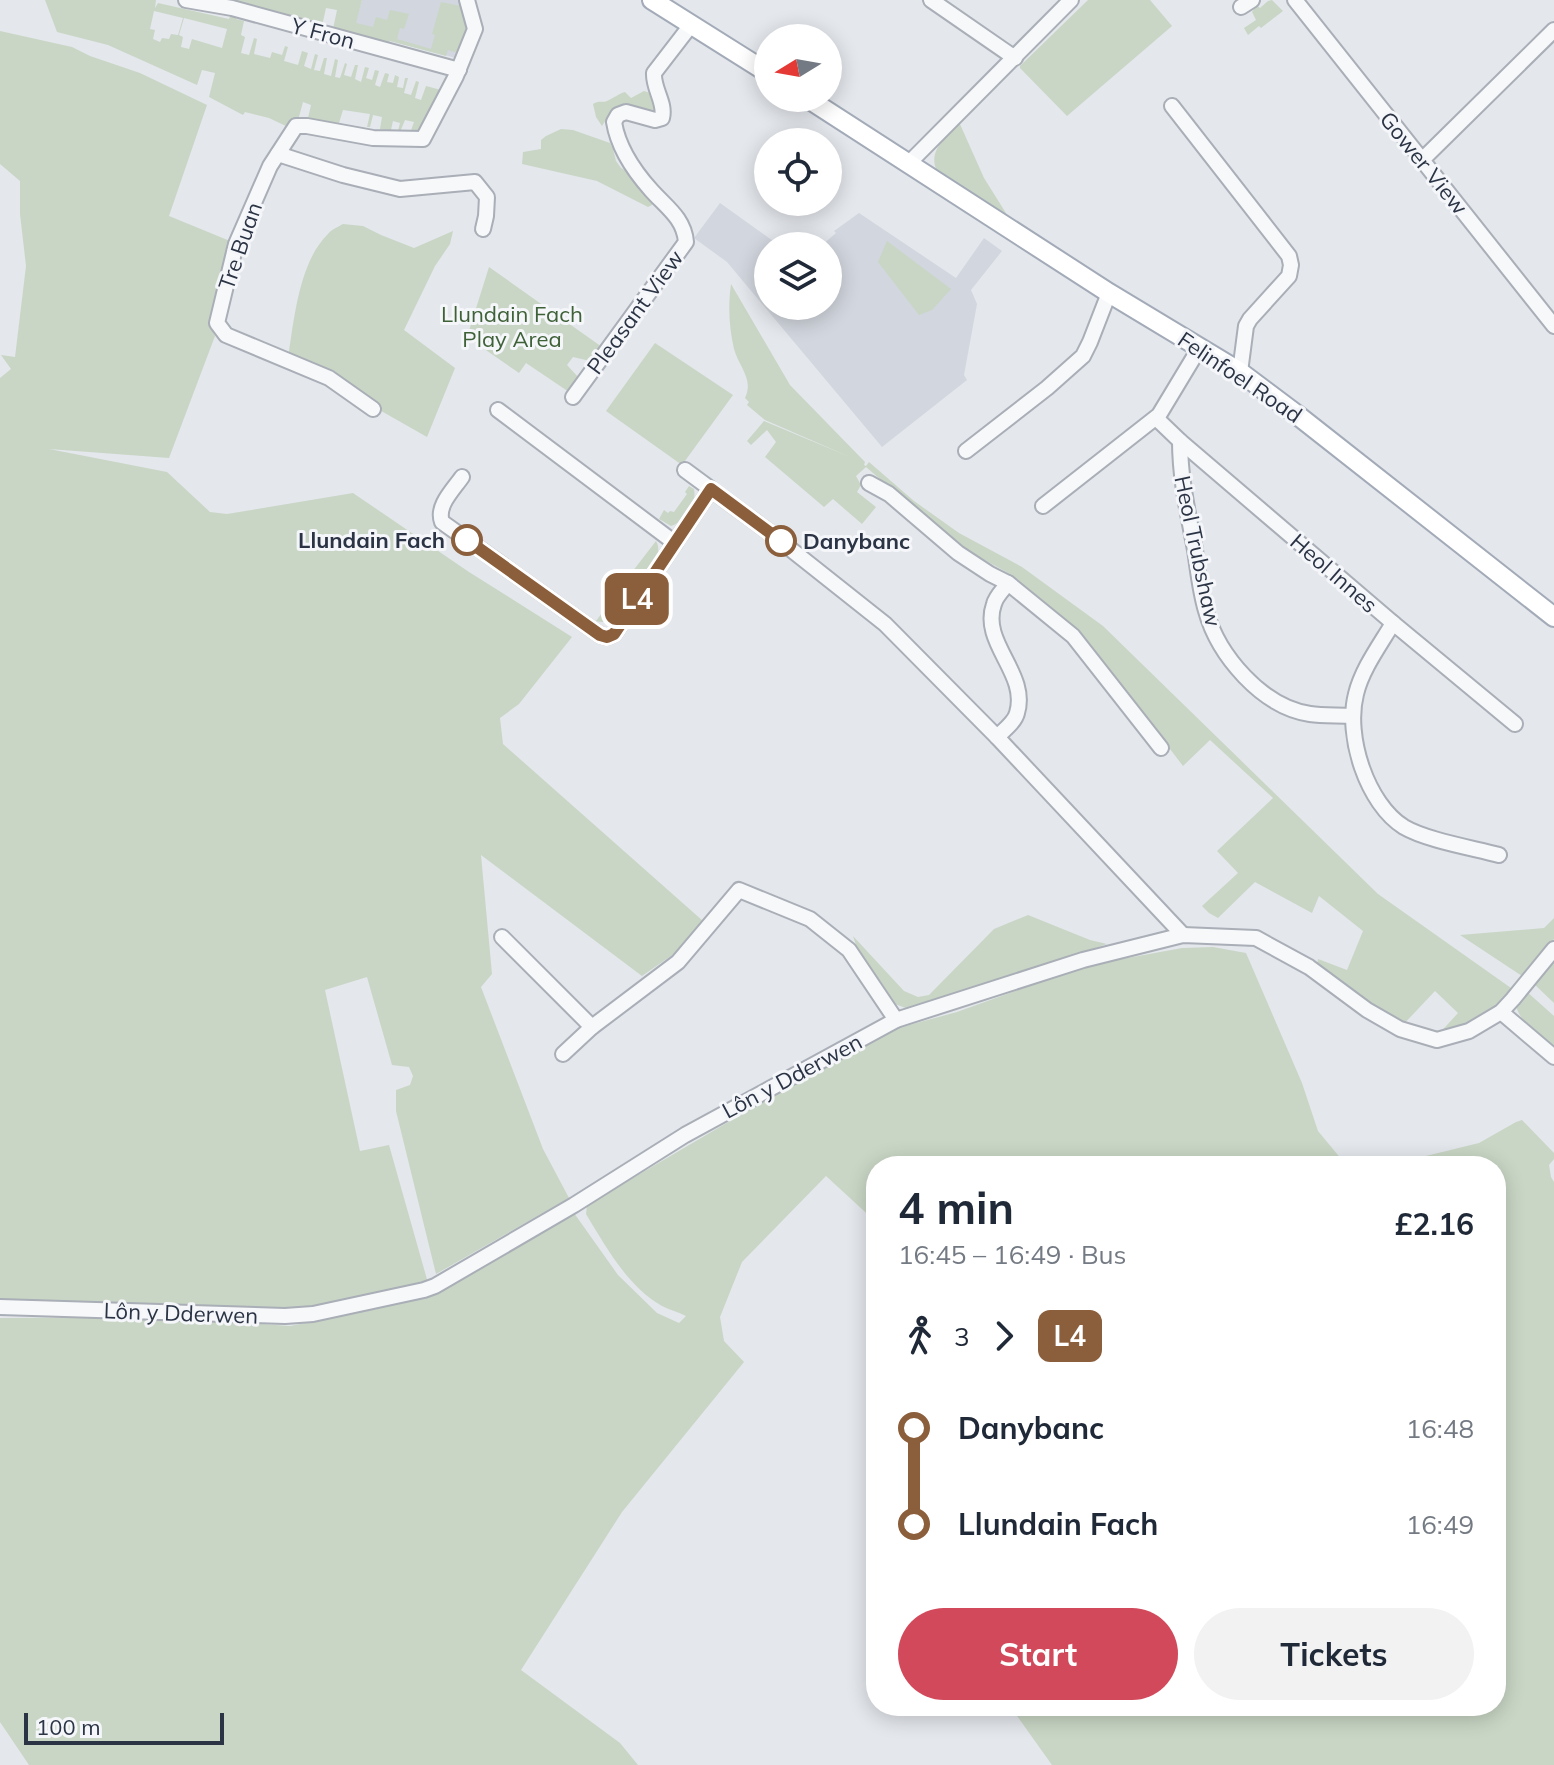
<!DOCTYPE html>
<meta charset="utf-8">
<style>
body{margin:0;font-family:Mulish,sans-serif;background:#f2f2f3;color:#1f2937;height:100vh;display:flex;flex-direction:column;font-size:30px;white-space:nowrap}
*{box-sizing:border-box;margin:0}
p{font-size:26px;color:#747a83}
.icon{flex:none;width:44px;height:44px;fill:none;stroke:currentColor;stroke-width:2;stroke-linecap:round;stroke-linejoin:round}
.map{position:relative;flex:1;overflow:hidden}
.panel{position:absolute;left:866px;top:1156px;width:640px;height:560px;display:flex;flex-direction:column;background:#fff;border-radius:32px;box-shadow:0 4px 20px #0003}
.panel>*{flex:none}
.badge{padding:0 16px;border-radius:12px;font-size:28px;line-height:52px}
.needle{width:52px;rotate:259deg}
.controls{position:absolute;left:754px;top:24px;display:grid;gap:16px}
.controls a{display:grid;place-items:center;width:88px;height:88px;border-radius:50%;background:#fff;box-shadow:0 4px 20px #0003;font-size:40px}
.scale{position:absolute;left:24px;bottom:20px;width:200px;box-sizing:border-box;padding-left:8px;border:4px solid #2b3445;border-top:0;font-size:22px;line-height:28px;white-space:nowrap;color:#2b3445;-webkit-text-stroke:6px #f4f6f9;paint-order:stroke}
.map>.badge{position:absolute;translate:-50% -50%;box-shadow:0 0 0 4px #fff}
.legs{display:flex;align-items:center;gap:12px;height:88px;padding:0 32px;font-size:26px}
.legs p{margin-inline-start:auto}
.head{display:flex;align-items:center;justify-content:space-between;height:136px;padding:0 32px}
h1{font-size:44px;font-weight:700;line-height:60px}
.cta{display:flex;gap:16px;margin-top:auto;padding:16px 32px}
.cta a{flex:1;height:92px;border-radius:48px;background:#d1495b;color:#fff;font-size:32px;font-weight:700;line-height:92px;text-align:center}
.cta a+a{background:#f2f2f3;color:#1f2937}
ul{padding:0 32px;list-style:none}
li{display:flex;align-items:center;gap:28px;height:96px;font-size:30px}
li i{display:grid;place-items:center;width:12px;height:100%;margin:0 10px;background:currentColor}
li i::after{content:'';width:20px;height:20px;margin:-10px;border:6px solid;border-radius:50%;background:#fff}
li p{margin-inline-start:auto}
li:first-child i{background:linear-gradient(#0000 50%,currentColor 0)}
li:last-child i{background:linear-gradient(currentColor 50%,#0000 0)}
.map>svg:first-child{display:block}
</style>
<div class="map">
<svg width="1554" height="1765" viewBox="0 0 1554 1765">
<rect width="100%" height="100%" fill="#e4e7ec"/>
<!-- built -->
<g fill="#d2d6de">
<path d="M362,0H458L469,27L456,58L390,41L388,43L352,33Z"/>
<path d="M720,203L780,246H768V306H828V246H821L836,233L834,231L859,213L956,278L984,238L1002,251L971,290L977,304L964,375L967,380L882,447L727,262L694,238Z"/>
</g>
<!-- green -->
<g fill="#c9d6c5" fill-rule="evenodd">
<path d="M45,0H156L155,8L158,3L229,19L230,16L236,17V19L244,21L241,35L245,37L241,53L249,55L254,38L257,39L254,54L270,58L272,52L282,55L285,46L288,47L284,61L298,65L302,51L308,53L304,66L311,69L315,54L318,55L314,70L320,71L324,58H327L324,74L331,76L335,59L338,60L335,77L340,78L345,63L347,64L344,75L351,77L355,65H358L355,79L361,82L365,67L369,68L366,78L372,80L375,70L379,71L375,85L380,87L385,73L389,74L387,82L393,83L395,75L399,77L397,87L403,88L405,78H408L404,93L411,95L416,81L419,82L415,98L421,100L426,86L441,90L419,134L410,133L414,122L405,120L400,132L398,131L400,123L393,121L391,130L380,129L382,117L373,115L370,127H367L370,114L343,110L339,123L308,118L311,105L303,102L297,124L288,127L269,118L245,112L243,115L209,97L215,73L202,70L197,85L108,45L57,32ZM154,11L183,18L178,35L171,34L169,39L162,38L160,42L153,39L155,30L150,29ZM184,18L227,29L222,48L192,39L189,49L181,47L183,37L179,35Z"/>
<path d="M232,0H362L356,23L373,27L376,17L387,20L390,10L409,14L404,29L400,28L397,39L431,49L435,35L432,34L441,2L461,6L469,27L458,53L448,50L446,56L390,41L388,43L333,29L337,10L326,8L322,26Z"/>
<path d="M1088,0H1150L1172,26L1067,116L1020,68V66Z"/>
<path d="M1272,0L1283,11L1261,28L1259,26L1248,35L1244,28L1256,20L1252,12L1257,5L1260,8L1268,1Z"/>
<path d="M0,31L72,47L90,56L140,73L207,105L169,216L230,241L209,324L215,336L169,458L49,449L167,472L210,512L227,514L353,493L469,572L572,637L519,704L500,718L503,744L703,921L678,951L642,976L481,855L492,974L481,987L543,1149L569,1198L436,1274L396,1111V1090L410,1085L413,1076L409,1067L392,1065L367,977L325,990L360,1151L389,1145L428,1283L319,1307L282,1310L0,1302V378L11,369L1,355L15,357L26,266L20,214V181L0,164Z"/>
<path d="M644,91L650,93L655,106L654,112C623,111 623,94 602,126L596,117L593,104C599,100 601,103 607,101C614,98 618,94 625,92L631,98Z"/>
<path d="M959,122L984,178L1009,218L938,173C926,151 946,138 959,122Z"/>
<path d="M561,129L573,130L610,143L613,149L616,161L621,168L628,172L653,203L652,205L648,207L597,181L522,164L523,152L541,149V140L546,136Z"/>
<path d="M343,224L363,226L381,235L414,248L453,231L450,244L435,266L404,330L455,368L427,437L288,358C294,320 299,262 328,234C332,229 338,227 343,224Z"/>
<path d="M887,241L951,289L932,310L919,315L878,262Z"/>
<path d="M489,267L602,347L590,361L573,357L567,365L579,378L569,392L526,363L519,373L467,337Z"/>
<path d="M731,284L790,385L865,462L864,465L866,466L869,462L914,501L959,533L1022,567L1103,626L1378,894L1511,988L1508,995L1468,1028L1437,1036L1458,1013L1435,991L1401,1027L1317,967L1318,959L1347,970L1363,931L1319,896L1312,913L1255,882L1218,918L1209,913L1202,906L1238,873L1217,851L1273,798L1210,740L1183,766L1088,642L1012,575L957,545L866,467L856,476L861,485L857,492L876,507L862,524L833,499L824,507L765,457L776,442L767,430L751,445L747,441L764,421L850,457L765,420L747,405L749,402L745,398C754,379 739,367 734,349C729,327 728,306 731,284Z"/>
<path d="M655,343L733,395L682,465L606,411Z"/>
<path d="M689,486L694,489C697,506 686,521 671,526L659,519L664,510L668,513L670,511L674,512L687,494L685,492Z"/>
<path d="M656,541C664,555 649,569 640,580L636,581L629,576Z"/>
<path d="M627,579L634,583C635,591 632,594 628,602C619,615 613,625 596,621Z"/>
<path d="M1028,915L1090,940L1107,944L911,1010L895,1004L881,982L860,957L853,936L904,991L918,997L929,995L994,929Z"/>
<path d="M1554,918V939L1522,976L1460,935L1544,928Z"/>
<path d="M1213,947L1246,953L1302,1083L1318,1131L1347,1166H876V1222L826,1176L742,1262L720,1317L724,1341L744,1362L622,1512L521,1670L620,1743L638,1765H29L0,1722V1318L165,1317L290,1326L377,1309L427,1296L574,1213L618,1275L657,1313L679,1323L686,1316C678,1312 670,1310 662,1306C628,1287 606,1247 586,1214L587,1205L808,1075L898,1028L957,1012L1084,966L1182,948Z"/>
<path d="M1554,956V1003L1533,983Z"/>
<path d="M1526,991L1554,1016V1046C1539,1034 1521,1024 1516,1006Z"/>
<path d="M1522,1120L1554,1153V1159L1549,1165L1551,1177L1554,1182V1765H1052L1010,1706H1496V1166H1385L1479,1143L1516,1122Z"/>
</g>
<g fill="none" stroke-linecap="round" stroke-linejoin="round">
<!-- minor casing -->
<g stroke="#a9aeb7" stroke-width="18">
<g id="minor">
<path d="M186,0L232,8L459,70"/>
<path d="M931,0L1015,58"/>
<path d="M1295,0L1554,326"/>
<path d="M1241,7L1252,0"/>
<path d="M1172,106L1289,256L1291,265L1289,276L1250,319L1246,326L1240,372"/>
<path d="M278,154L343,175L400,189L475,182L487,197L486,216L483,229"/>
<path d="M1422,160L1554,30"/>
<path d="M908,164L1071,0"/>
<path d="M573,397L686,242C684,218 666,207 651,190C634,171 618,147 614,122L618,115L626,112L655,120L662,118C666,103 653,89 654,73L691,25"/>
<path d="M373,409L329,378L226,335L217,323L236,244L270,166L296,126H307L373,138L423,139L456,76L475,29L467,0"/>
<path d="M498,410L675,543"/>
<path d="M1156,418L1180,441L1393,623L1515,724"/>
<path d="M1180,441C1180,479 1188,513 1195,550C1198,570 1200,591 1206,611C1218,655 1262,707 1310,714C1323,716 1338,715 1353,716"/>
<path d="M966,451L1047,388L1083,356L1090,342L1109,293"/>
<path d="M685,470L769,532L885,624L997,737L1183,935"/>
<path d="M462,477C453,490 436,506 442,522L600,635L607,637L614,634L711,489"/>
<path d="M869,483L889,494L958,553L990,574L1008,583L1073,636L1161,748"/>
<path d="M1043,506L1159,415L1200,347"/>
<path d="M1393,623C1380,645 1362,669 1356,694C1345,736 1367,804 1404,827C1426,840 1473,848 1499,855"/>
<path d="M997,737C1003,731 1015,722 1017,713C1029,673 980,643 994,604C996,596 1004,589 1008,583"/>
<path d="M502,937L592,1027"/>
<path d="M1501,1012L1554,1057"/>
<path d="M563,1054L592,1027L678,962L739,890L810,919L849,950L896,1020"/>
<path d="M0,1307L285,1316L313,1314L424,1290L435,1286L574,1205L685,1135L896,1020L1083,960L1183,935L1256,938L1309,967L1367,1010L1400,1029L1437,1040L1469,1031L1501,1012L1513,999L1554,949"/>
</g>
</g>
<!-- major casing -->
<g stroke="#a3abb8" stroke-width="22">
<g id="major">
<path d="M652,0L768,73"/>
<path d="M807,98L1109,293L1240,372L1296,414L1554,617"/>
</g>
</g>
<!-- minor -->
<use href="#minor" stroke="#f7f8fa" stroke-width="14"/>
<!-- major -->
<use href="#major" stroke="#fff" stroke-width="18"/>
</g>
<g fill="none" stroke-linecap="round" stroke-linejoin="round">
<!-- line-1 casing -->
<g stroke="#fff" stroke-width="18">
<path id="line-1" d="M467,540L600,635L607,637L614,634L711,489L781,541"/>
</g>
<!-- line-1 -->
<use href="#line-1" stroke="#8b5e3c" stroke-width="12"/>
</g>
<!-- markers -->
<g fill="#fff" stroke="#8b5e3c" stroke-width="4">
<circle cx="467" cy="540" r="14"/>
<circle cx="781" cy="541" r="14"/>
</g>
<g text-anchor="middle" stroke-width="6" stroke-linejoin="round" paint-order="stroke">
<!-- street labels -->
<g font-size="22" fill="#2b3445" stroke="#f4f6f9">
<text transform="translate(323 33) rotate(15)" y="8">Y Fron</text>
<text transform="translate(1424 163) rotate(51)" y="8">Gower View</text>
<text transform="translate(240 246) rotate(-71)" y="8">Tre Buan</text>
<text transform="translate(635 312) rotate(-54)" y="8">Pleasant View</text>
<text transform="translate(1240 377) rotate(34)" y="8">Felinfoel Road</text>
<text transform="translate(1198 551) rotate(78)" y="8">Heol Trubshaw</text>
<text transform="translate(1334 573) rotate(41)" y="8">Heol Innes</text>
<text transform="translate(792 1076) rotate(-28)" y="8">Lôn y Dderwen</text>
<text transform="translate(181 1313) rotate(2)" y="8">Lôn y Dderwen</text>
</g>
<!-- park labels -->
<g font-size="22" fill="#3f6138" stroke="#f4f6f9">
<text x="512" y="322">Llundain Fach<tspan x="512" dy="25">Play Area</tspan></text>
</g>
<!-- stop labels -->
<g font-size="22" font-weight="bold" fill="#2b3445" stroke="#f4f6f9" text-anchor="end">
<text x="445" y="548">Llundain Fach</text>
<text x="803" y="549" text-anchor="start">Danybanc</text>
</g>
</g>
</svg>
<div class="controls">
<a><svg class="needle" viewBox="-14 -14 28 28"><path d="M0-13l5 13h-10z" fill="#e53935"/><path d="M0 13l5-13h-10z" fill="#747a83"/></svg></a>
<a><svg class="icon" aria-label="locate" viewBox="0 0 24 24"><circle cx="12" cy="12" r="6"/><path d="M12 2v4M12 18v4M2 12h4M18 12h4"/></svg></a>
<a><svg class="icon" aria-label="layers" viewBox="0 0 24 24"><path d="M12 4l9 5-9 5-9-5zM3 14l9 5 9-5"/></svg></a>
</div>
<div class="scale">100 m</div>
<b class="badge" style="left:637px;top:599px;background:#8b5e3c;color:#fff">L4</b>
<section class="panel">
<div class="head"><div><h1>4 min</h1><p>16:45 – 16:49 · Bus</p></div><b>£2.16</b></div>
<div class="legs"><svg class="icon" aria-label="walk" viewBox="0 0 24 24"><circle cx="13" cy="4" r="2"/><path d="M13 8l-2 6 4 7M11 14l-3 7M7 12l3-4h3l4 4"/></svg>3<svg class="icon" aria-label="forward" viewBox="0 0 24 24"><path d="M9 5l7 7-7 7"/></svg><b class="badge" style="background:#8b5e3c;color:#fff">L4</b></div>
<ul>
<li><i style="color:#8b5e3c"></i><b>Danybanc</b><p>16:48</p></li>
<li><i style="color:#8b5e3c"></i><b>Llundain Fach</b><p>16:49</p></li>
</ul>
<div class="cta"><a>Start</a><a>Tickets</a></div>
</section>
</div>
